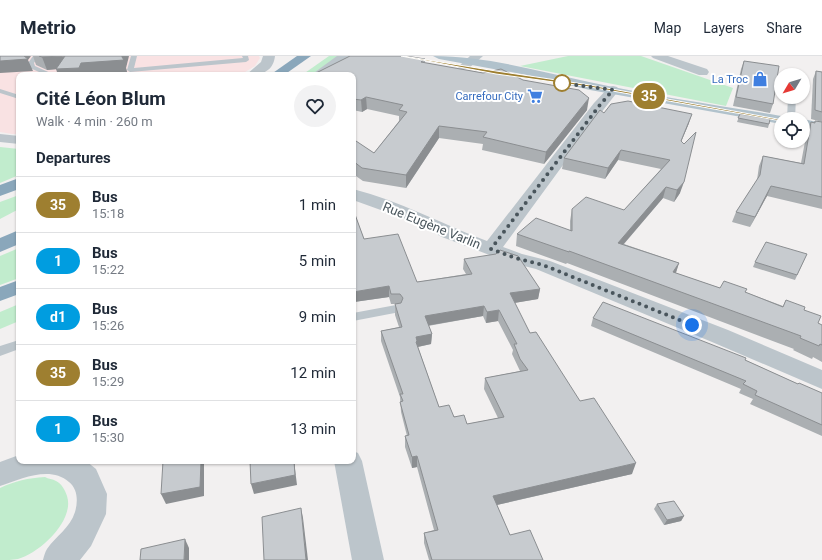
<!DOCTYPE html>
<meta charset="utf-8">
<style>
body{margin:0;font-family:Roboto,sans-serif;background:#f2f2f3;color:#1f2937;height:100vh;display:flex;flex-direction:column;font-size:15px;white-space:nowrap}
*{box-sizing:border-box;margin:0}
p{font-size:13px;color:#747a83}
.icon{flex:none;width:22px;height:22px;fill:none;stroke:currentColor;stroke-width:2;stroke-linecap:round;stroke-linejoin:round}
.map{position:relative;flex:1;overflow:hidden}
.side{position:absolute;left:16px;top:16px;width:340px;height:392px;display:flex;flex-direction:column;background:#fff;border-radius:8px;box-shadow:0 1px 3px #0004}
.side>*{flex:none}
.badge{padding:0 8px;border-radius:13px;font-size:14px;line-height:26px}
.needle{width:26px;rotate:232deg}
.tools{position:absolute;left:774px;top:12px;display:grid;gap:8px}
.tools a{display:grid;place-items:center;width:36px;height:36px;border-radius:50%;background:#fff;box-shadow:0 1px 3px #0004;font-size:20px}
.you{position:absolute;width:20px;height:20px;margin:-10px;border:3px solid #fff;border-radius:50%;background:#1a73e8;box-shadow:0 0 0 6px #1a73e833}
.map>.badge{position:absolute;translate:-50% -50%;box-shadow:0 0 0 2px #fff}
h2{padding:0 20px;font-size:15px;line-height:36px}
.round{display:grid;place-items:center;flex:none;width:42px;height:42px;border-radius:21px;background:#f2f2f3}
.summary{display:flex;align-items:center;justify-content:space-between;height:68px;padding:0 20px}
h1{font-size:19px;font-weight:700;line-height:30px}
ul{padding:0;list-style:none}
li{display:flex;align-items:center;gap:12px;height:56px;padding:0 20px;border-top:1px solid #e0e1e3}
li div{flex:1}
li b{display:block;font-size:15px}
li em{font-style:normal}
li .badge{min-width:44px;font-weight:700;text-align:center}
header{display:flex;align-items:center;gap:24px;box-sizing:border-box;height:56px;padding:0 20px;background:#fff;border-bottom:1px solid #e0e1e3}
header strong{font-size:19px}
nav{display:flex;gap:22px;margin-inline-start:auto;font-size:14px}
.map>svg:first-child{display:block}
</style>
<header>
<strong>Metrio</strong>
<nav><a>Map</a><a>Layers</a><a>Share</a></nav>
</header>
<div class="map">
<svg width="822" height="504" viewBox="0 0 822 504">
<rect width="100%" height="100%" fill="#f2f0f0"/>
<!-- medical -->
<path fill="#f9e2e3" d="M0,0H259L260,2L255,10L240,19H19V78H12L0,76Z"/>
<!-- green -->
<g fill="#c1eccd">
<path d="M329,0H339L311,19H302Z"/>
<path d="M568,0H641L733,32L726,50L520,10Z"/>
<path d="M0,91L19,93V119L0,127Z"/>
<path d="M19,139V153L0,163V146Z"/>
<path d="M19,192V222L0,229V200Z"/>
<path d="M19,248V265L0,273V256Z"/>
<path d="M45,421C48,423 53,423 56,425C62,428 65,434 67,440C75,464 40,497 18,503C13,504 6,504 0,504V432C15,425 28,422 45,421Z"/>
</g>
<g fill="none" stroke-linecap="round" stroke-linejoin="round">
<!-- service -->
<g fill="#bcc5cb" fill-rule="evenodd">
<path d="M33,0H39L34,7L35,10L55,19H46L30,12L28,7Z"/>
<path d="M131,0H137L134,12L243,2L242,0H248L249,4L246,6L130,16L127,14Z"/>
<path d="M0,33L19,39V43L0,37Z"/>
<path d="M788,41H796L795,63H787Z"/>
<path d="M396,249L400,250L402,253L400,256L353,265V257Z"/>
<path d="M19,284V293L0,300V290Z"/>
</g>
<!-- minor -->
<g fill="#bcc5cb" fill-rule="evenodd">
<path d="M470,0H483L468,13H460L458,11Z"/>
<path d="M651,0H668L707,13L709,16L707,19H699L653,2Z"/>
<path d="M19,399V405H86L96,413L107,438L106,458L91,490L80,504H43C44,500 45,496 47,493C56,480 70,472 75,456C78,446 78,433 69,426C50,409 21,423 0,430V406Z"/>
</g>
<!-- tertiary -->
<g fill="#bcc5cb" fill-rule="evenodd">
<path d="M263,0H275C273,17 260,19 246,19L261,6Z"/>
<path d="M337,0H351L325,19H311Z"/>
<path d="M613,30L617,31L619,34L604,53L503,191L522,198L550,205L728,274L822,314V333L712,286L536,213L508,206L442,181L414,166L353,144V133C400,145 442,168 487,185L594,47L609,31Z"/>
<path d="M0,78L19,80V88L0,86Z"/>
<path d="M353,395L358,397L362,405L384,504H352L334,405H353Z"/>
</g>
<!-- primary -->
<g fill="#b1c2cc" fill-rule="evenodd">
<path d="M433,0C486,0 538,15 589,26C652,40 717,49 781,60L787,63H781V68L590,34L527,19L439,3Z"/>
<path d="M802,63H803L822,67V75L803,71Z"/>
</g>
<!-- motorway -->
<g fill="#8aa7bb" fill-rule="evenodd">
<path d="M297,0H311L284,19H270Z"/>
<path d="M19,122V133L0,140V129Z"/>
<path d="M19,174V188L0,196V182Z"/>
<path d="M19,224V238L0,245V231Z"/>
</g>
</g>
<!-- wall -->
<g fill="#abafb2" fill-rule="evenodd">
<path d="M33,0H39L126,12L127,16L91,19H58L57,13L47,14L36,9Z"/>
<path d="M425,3V7L523,24L587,54L544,108L482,94L483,88L439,82L406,132L363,125L353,118V86L374,97L399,65V60L367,53L362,56L353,54V19Z"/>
<path d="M744,5L773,48L770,57L733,50L741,13Z"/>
<path d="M816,15L822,16V66L811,63L813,23Z"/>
<path d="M604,57L689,67L681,86L680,137L674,146L663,142L624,188L679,207L676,217L720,232L747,233L745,236L783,250L786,244L804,254L818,267L822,269V306L813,301L812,303L793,294L794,293L567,207L566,208L516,190L517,178L570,174V165L572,153L624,154L661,113L618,104L605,123L562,113L564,102Z"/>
<path d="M740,58L769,68L768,72L737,66Z"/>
<path d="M815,65L822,66V153L767,140L750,171L732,166L736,156L757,124L759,110L763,100L801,107L807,75L811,66L814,67Z"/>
<path d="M353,153L364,183L417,226L466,218L463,213L464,203L540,233L538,243L514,247L530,277L580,345L632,418L497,449L510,479L543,504H429L424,487V477L434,474L417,411L412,412L405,391V380H407L401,356L400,341L381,285V275L399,271L395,259V248H391L389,241L354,246L353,242ZM483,260L486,267L498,265L513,294L512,298L520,315L485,322L484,333L498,362L467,368L439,351L418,291L431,288L432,278L428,270Z"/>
<path d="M807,198L795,224L753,211L755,206Z"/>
<path d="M593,262L745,304L798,328L822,337V380L750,348L753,343L739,337L741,333L591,270Z"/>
<path d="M657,448L684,460L681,465L664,469L654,453Z"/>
</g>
<!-- shaded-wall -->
<g fill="#8b8e91">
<path d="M24,0H31L28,4L33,15L0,17V5Z"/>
<path d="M65,0L69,12L47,14L42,1Z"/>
<path d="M122,0H129L126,12L127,16L91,19H58L56,13L81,7L122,1Z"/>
<path d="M366,41L367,53L362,56L361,44Z"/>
<path d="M589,42L587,54L544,108L546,96Z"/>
<path d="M692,58L689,67L677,95L681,85Z"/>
<path d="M439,70V82L406,132V119Z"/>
<path d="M621,94L618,104L605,123L608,112Z"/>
<path d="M684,126L680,137L674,146L677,134Z"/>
<path d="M771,130L767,140L750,171L755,161Z"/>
<path d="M666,131L663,142L615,198L618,187Z"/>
<path d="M679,207L675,219L673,216Z"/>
<path d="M389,230V241L354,246L353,236Z"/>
<path d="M540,233L538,243L508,248L510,237Z"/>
<path d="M484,250L483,260L425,270V260Z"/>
<path d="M499,254L498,265L486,267L487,256Z"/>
<path d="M432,278L431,288L417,291L416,296V281Z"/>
<path d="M417,400V411L412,412V401Z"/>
<path d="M201,405H204V440L166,448L161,438Z"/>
<path d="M294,405L297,429L254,438L251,428Z"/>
<path d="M636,407L632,418L492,450L493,440Z"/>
<path d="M301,452L303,462L308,504H306Z"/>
<path d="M684,460L681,465L664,469L667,464Z"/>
<path d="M185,483L189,492V504H184Z"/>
</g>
<!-- building -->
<g fill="#c7cbcf" stroke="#8b8e91" fill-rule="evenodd">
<path d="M0,0H24L28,3L0,5Z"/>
<path d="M39,0H62L42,1Z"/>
<path d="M65,0H122V1L124,4L81,7L79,12L56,13Z"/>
<path d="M350,0H406L425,3L421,6L483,17L501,13L523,24L579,34L589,42L546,96L483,81L487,76L439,70L406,119L362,112L353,105V86L356,85L374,97L407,56L399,54L403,49L366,41L361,44L353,43V19H312Z"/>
<path d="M744,5L779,10L773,48L736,41Z"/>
<path d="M816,15L822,16V56L815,54Z"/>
<path d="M628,45L692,58L681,85L684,88L696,76L684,126L677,134L666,131L618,187L679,207L673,216L720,232L724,225L747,233L745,236L783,251L786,244L805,251L804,254L821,260L818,267L822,269V289L820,288L819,290L800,282L801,280L569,195V196L517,178L536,162L572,175V153L586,141L624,154L670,104L621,94L608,112L564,102L600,54L604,57L611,48Z"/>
<path d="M740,58L770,63L769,68L738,62Z"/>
<path d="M815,65L822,66V141L771,130L755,161L736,156L760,119L763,100L804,108L811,66L815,67Z"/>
<path d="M353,153L364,183L398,178L417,226L472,218L464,203L496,198L500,194L518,200L540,233L510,237L530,277L536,276L580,345L594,342L636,407L493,440L510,479L530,474L543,504H432L424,477L438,474L417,400L412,401L405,380L409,379L400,346L403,345L400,338H403L381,275L402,271L395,248L401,247L403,242L400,238H391L389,230L353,236ZM484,250L487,256L499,254L517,288H514L520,303L528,314L485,322L504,361L467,368L464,359L454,361L449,349L439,351L416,286L417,285L416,281L432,278L425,260Z"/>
<path d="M766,186L807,198L797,219L755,206Z"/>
<path d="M603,246L746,302L745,304L798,328L799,327L822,337V369L755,339L757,335L743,328L746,325L593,262Z"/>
<path d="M163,405H201L200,431L161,438Z"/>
<path d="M250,405H294L295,419L251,428Z"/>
<path d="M674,445L684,460L667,464L657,448Z"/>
<path d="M301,452L306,504H264L262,461Z"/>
<path d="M185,483L184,504H140L141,493Z"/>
</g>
<!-- line -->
<path fill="#9e7f30" stroke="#fff" d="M401,0H403L496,15L590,29L783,64L781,65L590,31L496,18Z"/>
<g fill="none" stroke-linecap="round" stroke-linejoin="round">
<!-- walk -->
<path stroke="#49555c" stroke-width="4" stroke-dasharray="0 7.2" d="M562,27L613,34L599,50L491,193L515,202L543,209L692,269"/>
</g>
<!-- icons -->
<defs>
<g id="shop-bare" transform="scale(1.2)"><path d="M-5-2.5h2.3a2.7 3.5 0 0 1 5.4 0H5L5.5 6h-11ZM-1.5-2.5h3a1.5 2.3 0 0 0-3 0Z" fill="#3f7fe0" stroke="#fff" stroke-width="2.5" paint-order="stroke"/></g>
<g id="supermarket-bare" transform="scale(1.2)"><path d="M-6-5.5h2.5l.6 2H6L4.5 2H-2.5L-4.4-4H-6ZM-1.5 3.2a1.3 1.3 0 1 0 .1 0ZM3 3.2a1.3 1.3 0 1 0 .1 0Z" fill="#3f7fe0" stroke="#fff" stroke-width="2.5" paint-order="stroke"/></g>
</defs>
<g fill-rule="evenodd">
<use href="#shop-bare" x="760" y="23"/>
<use href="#supermarket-bare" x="535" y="40"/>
</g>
<!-- markers -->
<circle fill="#fff" stroke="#9e7f30" stroke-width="2" cx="562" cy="27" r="8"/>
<g text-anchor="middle" stroke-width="4" stroke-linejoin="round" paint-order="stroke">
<!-- far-shop labels -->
<g font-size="11" fill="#366cbe" stroke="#fff" text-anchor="end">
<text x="748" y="27">La Troc</text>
<text x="523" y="44">Carrefour City</text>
</g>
<!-- street labels -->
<g font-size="13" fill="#49555c" stroke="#fff">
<text transform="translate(432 169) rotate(22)" y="5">Rue Eugène Varlin</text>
</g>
</g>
</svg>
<div class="tools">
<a><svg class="needle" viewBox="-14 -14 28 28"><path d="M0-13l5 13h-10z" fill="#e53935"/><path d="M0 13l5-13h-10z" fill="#747a83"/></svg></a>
<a><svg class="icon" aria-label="locate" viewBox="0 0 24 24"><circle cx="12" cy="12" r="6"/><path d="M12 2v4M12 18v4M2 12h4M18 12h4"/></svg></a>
</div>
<div class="you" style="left:692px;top:269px"></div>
<b class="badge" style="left:649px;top:40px;background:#9e7f30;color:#fff">35</b>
<section class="side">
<div class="summary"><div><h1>Cité Léon Blum</h1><p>Walk · 4 min · 260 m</p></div><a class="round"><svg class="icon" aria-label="heart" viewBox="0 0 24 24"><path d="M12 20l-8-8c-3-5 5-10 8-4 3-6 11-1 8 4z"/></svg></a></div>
<h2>Departures</h2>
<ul>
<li><span class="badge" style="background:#9e7f30;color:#fff">35</span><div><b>Bus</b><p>15:18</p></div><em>1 min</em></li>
<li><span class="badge" style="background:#009de0;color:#fff">1</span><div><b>Bus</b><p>15:22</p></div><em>5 min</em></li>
<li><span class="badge" style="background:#009de0;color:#fff">d1</span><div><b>Bus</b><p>15:26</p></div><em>9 min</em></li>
<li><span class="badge" style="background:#9e7f30;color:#fff">35</span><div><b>Bus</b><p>15:29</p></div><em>12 min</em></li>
<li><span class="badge" style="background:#009de0;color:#fff">1</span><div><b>Bus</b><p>15:30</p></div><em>13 min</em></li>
</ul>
</section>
</div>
